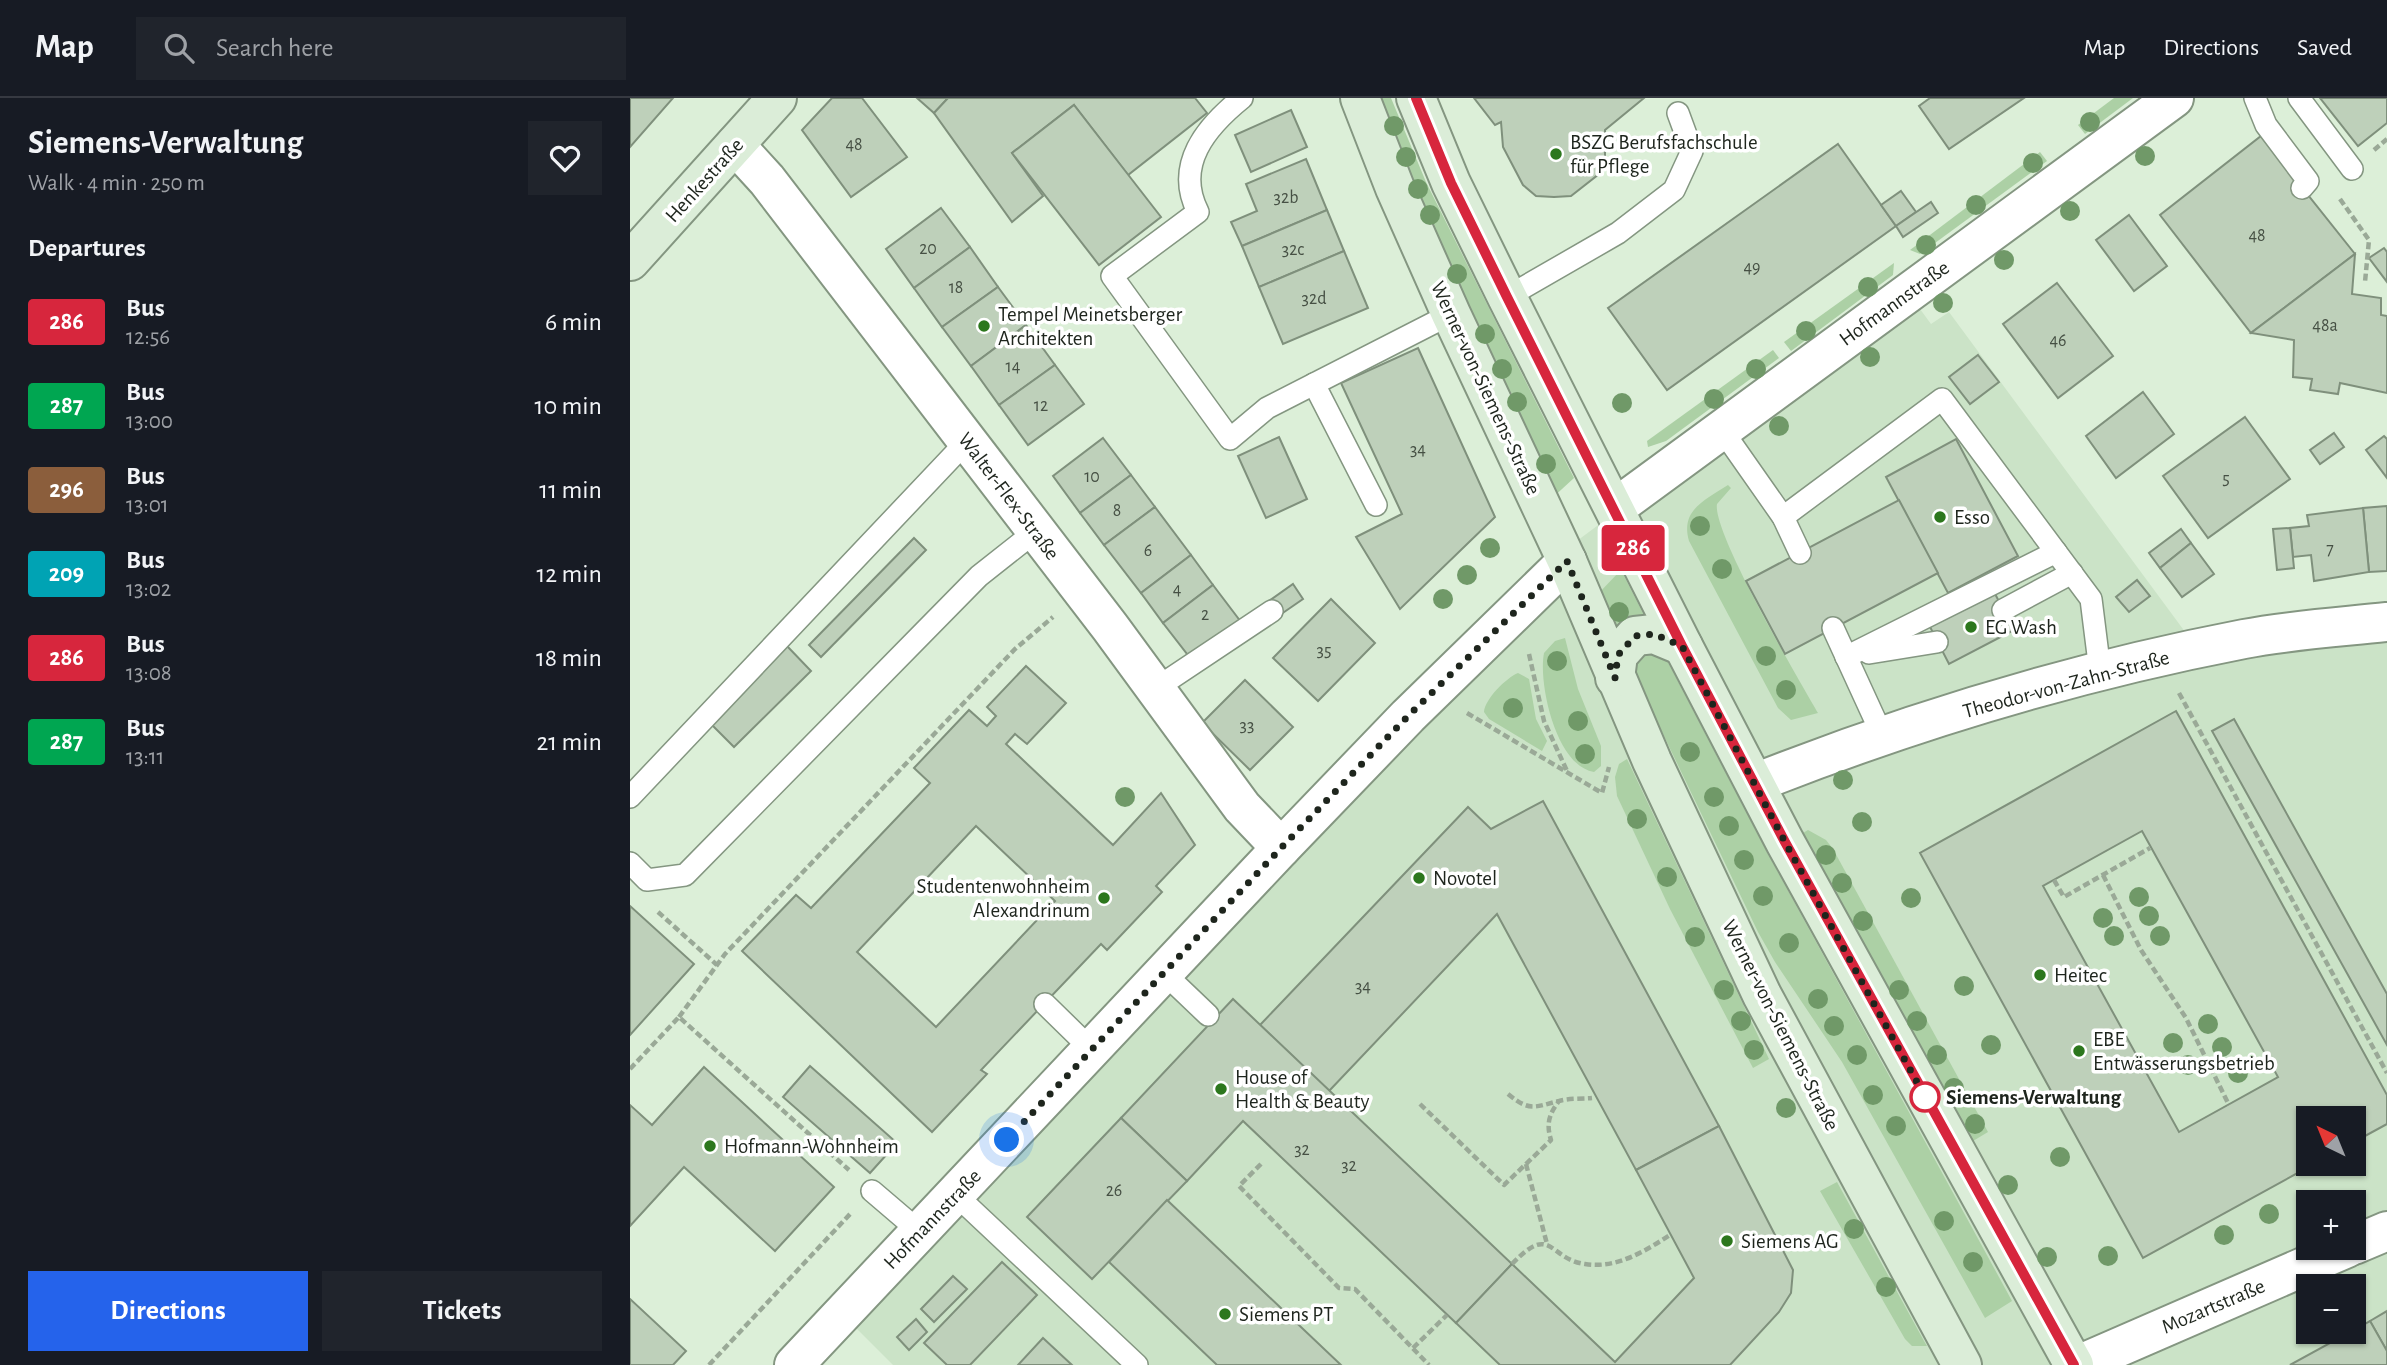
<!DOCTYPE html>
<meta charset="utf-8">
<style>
body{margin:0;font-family:"Alegreya Sans",sans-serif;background:#20242c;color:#f1f3f6;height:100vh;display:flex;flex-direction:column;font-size:26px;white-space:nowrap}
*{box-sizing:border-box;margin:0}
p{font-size:23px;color:#9ea1a6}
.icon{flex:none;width:38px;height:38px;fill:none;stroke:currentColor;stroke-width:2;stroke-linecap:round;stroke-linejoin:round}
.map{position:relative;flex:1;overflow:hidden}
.sheet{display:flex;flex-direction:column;background:#171b24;width:630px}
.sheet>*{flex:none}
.badge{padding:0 14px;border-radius:5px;font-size:24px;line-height:46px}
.needle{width:46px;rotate:317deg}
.fabs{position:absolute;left:1666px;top:1008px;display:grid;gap:14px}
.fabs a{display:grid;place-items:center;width:70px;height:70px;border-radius:0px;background:#171b24;box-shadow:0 2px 5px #0004;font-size:35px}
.you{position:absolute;width:35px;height:35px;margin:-18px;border:5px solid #fff;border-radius:50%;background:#1a73e8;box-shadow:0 0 0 10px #1a73e833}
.map>.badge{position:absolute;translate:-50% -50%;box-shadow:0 0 0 4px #fff}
h2{padding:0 28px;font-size:26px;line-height:63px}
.round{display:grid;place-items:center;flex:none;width:74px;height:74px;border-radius:0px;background:#20242c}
.summary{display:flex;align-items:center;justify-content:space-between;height:119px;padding:0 28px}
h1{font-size:33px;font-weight:700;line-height:52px}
.button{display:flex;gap:14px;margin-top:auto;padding:14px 28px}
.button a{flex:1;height:80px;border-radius:0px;background:#2563eb;color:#fff;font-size:28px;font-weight:700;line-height:80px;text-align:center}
.button a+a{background:#20242c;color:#f1f3f6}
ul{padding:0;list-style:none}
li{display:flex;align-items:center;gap:21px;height:84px;padding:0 28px}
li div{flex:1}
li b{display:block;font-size:26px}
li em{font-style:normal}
li .badge{min-width:77px;font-weight:700;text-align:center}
header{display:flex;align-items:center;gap:42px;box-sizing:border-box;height:98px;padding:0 35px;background:#171b24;border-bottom:2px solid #363941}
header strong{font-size:33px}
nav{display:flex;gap:38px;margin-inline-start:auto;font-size:24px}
.search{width:490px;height:63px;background:#20242c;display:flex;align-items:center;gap:18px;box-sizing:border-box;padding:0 24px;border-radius:0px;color:#9ea1a6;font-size:26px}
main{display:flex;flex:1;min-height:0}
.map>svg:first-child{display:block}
</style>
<header>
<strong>Map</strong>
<div class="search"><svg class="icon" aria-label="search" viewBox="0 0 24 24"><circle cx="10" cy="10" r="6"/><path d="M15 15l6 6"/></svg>Search here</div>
<nav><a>Map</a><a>Directions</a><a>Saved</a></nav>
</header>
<main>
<section class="sheet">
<div class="summary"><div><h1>Siemens-Verwaltung</h1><p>Walk · 4 min · 250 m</p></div><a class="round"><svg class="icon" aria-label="heart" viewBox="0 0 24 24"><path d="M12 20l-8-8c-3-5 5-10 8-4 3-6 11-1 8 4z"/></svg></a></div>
<h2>Departures</h2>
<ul>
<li><span class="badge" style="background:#d7263d;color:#fff">286</span><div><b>Bus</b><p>12:56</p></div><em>6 min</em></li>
<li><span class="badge" style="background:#00a651;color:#fff">287</span><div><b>Bus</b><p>13:00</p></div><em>10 min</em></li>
<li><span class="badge" style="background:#8b5e3c;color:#fff">296</span><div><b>Bus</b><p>13:01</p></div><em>11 min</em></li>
<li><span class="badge" style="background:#00a3b4;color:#fff">209</span><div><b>Bus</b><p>13:02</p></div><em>12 min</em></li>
<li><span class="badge" style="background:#d7263d;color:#fff">286</span><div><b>Bus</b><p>13:08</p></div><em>18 min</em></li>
<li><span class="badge" style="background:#00a651;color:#fff">287</span><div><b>Bus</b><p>13:11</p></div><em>21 min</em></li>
</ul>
<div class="button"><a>Directions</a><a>Tickets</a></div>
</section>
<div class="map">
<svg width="1757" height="1267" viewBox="0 0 1757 1267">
<rect width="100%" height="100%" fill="#dcefd8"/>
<!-- built -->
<path fill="#cbe3c7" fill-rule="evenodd" d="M1279,196L1301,226L1319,214L1564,546L1757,527V1267H263L211,1215L928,457ZM1678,1020H1724V1066H1678ZM1678,1104H1724V1150H1678ZM1678,1188H1724V1234H1678Z"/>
<!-- green -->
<g fill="#acd0a5">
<path d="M743,0H761L796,84L944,380L920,402Z"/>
<path d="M1484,0H1503L1455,36L1448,27Z"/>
<path d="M1410,54L1417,63L1290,156L1280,152Z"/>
<path d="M1264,165L1263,177L1161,253L1154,244Z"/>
<path d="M1143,252L1149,260L1036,343L1018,349L1017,343Z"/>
<path d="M1098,387L1101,390L1087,406C1082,434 1169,582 1188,615L1161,622L1148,610L1059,443C1050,412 1075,402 1098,387Z"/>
<path d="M991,472L1017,523L987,538L967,497Z"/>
<path d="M935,540L948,591L971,648V668L964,674C926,668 908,585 914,555L925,543Z"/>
<path d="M1030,549L1137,754L1382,1203L1355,1220L1212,964L1145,864L1128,834L998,563Z"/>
<path d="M888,575L899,581L906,621L917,643L912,653L859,621L854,614C855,601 876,580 888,575Z"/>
<path d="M997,661L1139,961L1123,970L1040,811L987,698L985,679L989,666Z"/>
<path d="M1178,732L1196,742L1203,751L1358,1034L1343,1043L1173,735Z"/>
<path d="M1207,1084L1294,1243L1297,1248H1282L1275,1241L1190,1093Z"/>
</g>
<!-- building -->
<g fill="#bed0ba" stroke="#7f907c" stroke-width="2" fill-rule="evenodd">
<path d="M0,0H43L0,49Z"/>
<path d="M202,0H232L277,59L221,99L172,32Z"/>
<path d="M287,0H318L304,15Z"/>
<path d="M318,0H565L577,15L498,77L444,7L382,55L413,98L382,124L304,15Z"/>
<path d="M844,0H1014L975,32V64L969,76L941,98L924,99L906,98L893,87L873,49L871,24L865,27Z"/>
<path d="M1300,0H1394L1319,51L1289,8Z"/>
<path d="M1690,0H1757V25L1728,48Z"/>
<path d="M444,7L531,119L469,167L382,55Z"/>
<path d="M661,12L677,49L621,74L605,37Z"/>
<path d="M1631,38L1725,156L1621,235L1530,117Z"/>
<path d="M1208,46L1266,128L1037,292L978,210Z"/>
<path d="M676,61L697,112L612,148L601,124L627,113L616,86Z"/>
<path d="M1271,93L1286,114L1266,128L1251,107Z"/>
<path d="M1301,104L1308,115L1273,139L1266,128Z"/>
<path d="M311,110L340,149L284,190L256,151Z"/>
<path d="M697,112L714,153L629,189L612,148Z"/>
<path d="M1499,117L1537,168L1504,193L1466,142Z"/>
<path d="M340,149L368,189L312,229L284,190Z"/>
<path d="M1754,150L1757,154V184L1739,160Z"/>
<path d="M714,153L738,210L653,246L629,189Z"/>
<path d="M1725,156L1722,196L1751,200V217L1757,218V295L1710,285L1708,296L1680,292L1682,281L1663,279L1664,242L1621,235Z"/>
<path d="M1427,185L1483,258L1428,300L1373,226Z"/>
<path d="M368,189L396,227L341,268L312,229Z"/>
<path d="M396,227L425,267L369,307L341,268Z"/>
<path d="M788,250L865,419L770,511L726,439L772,416L711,285Z"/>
<path d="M1348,257L1369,284L1340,306L1319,279Z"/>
<path d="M425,267L454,306L398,347L369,307Z"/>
<path d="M1513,294L1544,336L1486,380L1456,338Z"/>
<path d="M1615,319L1660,381L1578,440L1533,378Z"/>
<path d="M1704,335L1714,349L1690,366L1680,352Z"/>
<path d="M1754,338L1757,341V380L1736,352Z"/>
<path d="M649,339L677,401L636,420L608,358Z"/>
<path d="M473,340L501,377L450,415L423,378Z"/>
<path d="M1326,341L1388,458L1318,495L1256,379Z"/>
<path d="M501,377L525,409L474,447L450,415Z"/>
<path d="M1269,402L1308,475L1155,556L1116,483Z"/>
<path d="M1757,408V473L1739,474L1733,410Z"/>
<path d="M525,409L561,457L511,495L474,447Z"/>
<path d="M1733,410L1739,474L1684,483L1681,457L1663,459L1660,430L1679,428L1677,417Z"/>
<path d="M1660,430L1664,470L1647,472L1643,431Z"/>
<path d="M1551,431L1561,445L1530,470L1519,455Z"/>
<path d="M284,440L296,452L191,559L179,547Z"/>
<path d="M1561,445L1584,476L1552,499L1530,470Z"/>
<path d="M561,457L583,487L533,525L511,495Z"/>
<path d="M1507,482L1520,498L1499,514L1486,499Z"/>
<path d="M663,486L673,501L647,519L636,505Z"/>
<path d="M583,487L611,524L561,561L533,525Z"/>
<path d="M1363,492L1384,532L1319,566L1298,525Z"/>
<path d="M701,501L745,545L688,603L643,560Z"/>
<path d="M157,548L181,573L104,649L80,625Z"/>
<path d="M396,568L436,605L397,646L385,636L376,646L483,747L531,695L565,747L526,788L532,794L477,852L471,846L351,972L357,976L302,1034L112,853L166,797L181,810L300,685L284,670L339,612L357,628L366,618L357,609ZM346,728L425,803L306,929L227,854Z"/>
<path d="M615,582L663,629L620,672L572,625Z"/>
<path d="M1546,613L1757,997V1026L1724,1044V1020H1678V1066H1684L1513,1160L1290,755ZM1512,733L1648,979L1549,1034L1413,788Z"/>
<path d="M1604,621L1757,896V947L1582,633Z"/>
<path d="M913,703L1089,1028L1006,1072L867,816L699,993L630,927L838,709L861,731Z"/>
<path d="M0,808L64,866L0,937Z"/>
<path d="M603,901L882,1166L826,1225L613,1023L557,1083L491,1020Z"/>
<path d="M180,968L267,1045L240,1075L153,999Z"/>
<path d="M74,969L204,1089L145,1153L54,1069L0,1128V1007L22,1027Z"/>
<path d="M491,1020L557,1083L462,1181L397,1119Z"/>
<path d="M1089,1028L1163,1172L1161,1195L1149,1214L1100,1267H870L826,1225L882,1166L985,1264L1064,1180L1006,1072Z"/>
<path d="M537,1102L711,1267H587L479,1164Z"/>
<path d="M372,1164L407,1197L340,1267H317L294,1245Z"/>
<path d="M323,1178L337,1191L304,1224L291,1211Z"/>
<path d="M0,1201L56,1253L43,1267H0Z"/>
<path d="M1757,1213V1253L1740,1223Z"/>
<path d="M286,1221L297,1234L279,1252L267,1239Z"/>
<path d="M1740,1223L1757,1253V1267H1660Z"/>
<path d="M413,1240L442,1267H388Z"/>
</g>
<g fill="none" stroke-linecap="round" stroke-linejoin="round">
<!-- lane casing -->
<g stroke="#849681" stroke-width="24">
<g id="lane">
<path d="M612,0C576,29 544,67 568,114L482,178L600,341L637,310L821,216"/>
<path d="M1625,0L1636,27L1678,83L1672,90"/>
<path d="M1669,0L1722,71"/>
<path d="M877,199L988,135L1044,92L1062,53L1048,15"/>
<path d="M684,286L746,407"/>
<path d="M1092,332L1153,419L1170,455"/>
<path d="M1153,419L1312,301L1461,501L1470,573"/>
<path d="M1373,512L1442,475"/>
<path d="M1203,530L1253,639"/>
<path d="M1239,555L1307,544"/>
<path d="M1216,559L1426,454"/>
<path d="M525,591L642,513"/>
<path d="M0,699L337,343"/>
<path d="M0,765L17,782L55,777L349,478L406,433"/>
<path d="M534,875L578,917"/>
<path d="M415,906L462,952"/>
<path d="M242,1093L290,1134"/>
<path d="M326,1097L507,1267"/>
</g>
</g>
<!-- street casing -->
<g stroke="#849681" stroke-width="42">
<g id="street">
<path d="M105,47L137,82L480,529L612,709L651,750"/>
<path d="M985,410L1544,0"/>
<path d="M1125,685C1282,623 1448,573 1614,541C1661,532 1710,529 1757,524"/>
<path d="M1724,1147L1757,1133"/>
<path d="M164,1267L651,750L778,618L937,463"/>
<path d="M1448,1267L1717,1150"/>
</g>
</g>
<!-- secondary casing -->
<g stroke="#849681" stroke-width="42">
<g id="secondary">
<path d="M730,0L765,90L821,216L937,463L1022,663L1132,897L1332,1267"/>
<path d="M786,0L821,85L877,199L1053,548L1155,744L1444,1267"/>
<path d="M0,163L147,0"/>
<path d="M985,580L988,557L1005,538L1024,536L1053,548"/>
</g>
</g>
<!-- path -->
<g stroke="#9aa997" stroke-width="4.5" stroke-dasharray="7 3.5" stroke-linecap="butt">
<path d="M1744,52L1757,41"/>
<path d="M1710,101L1739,142L1735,184"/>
<path d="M899,556L914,623L937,673"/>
<path d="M1549,595L1757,975"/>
<path d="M837,615L972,695L979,669"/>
<path d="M1473,777L1511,852L1556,920L1599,1007"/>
<path d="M1424,782L1434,799L1520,750"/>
<path d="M28,814L87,867"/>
<path d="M49,919L95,856L385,551L423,519"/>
<path d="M0,971L49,919L219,1072"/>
<path d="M878,996C900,1014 904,1009 929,1003C939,1000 952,1001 962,1000"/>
<path d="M790,1006L874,1087L921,1042C916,1026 919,1016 929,1003"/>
<path d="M631,1066L609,1088L709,1190L725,1191L799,1267"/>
<path d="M896,1066L917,1146"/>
<path d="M882,1166C922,1124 918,1161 955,1166C987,1171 1015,1153 1040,1137"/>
<path d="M783,1250L817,1217"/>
<path d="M79,1267L221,1115"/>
</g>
<!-- lane -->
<use href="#lane" stroke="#fff" stroke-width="21"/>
<!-- street -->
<use href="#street" stroke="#fff" stroke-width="38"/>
<!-- secondary -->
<use href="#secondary" stroke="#dbedd8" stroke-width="38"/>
</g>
<!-- trees -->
<g fill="#709968">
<circle cx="1460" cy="24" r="10"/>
<circle cx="764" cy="28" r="10"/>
<circle cx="1515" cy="58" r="10"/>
<circle cx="776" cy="59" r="10"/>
<circle cx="1403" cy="65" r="10"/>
<circle cx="788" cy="91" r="10"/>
<circle cx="1346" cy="107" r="10"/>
<circle cx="1440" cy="113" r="10"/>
<circle cx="800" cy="117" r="10"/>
<circle cx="1296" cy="147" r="10"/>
<circle cx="1374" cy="162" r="10"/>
<circle cx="827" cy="176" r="10"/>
<circle cx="1238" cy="189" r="10"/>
<circle cx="1313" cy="205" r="10"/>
<circle cx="1176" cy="233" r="10"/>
<circle cx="855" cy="236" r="10"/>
<circle cx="1240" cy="259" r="10"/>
<circle cx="872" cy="271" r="10"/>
<circle cx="1126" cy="271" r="10"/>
<circle cx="1084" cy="301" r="10"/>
<circle cx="887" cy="304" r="10"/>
<circle cx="992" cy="305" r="10"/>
<circle cx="1149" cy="328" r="10"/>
<circle cx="916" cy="366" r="10"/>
<circle cx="1070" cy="428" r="10"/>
<circle cx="860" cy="450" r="10"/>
<circle cx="1092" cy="471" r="10"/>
<circle cx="837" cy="477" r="10"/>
<circle cx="813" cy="501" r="10"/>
<circle cx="989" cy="514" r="10"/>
<circle cx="1136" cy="558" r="10"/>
<circle cx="927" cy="563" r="10"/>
<circle cx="1156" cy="592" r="10"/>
<circle cx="883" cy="610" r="10"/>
<circle cx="948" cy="623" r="10"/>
<circle cx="1060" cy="654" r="10"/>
<circle cx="955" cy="656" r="10"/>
<circle cx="1213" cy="682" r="10"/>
<circle cx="495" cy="699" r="10"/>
<circle cx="1084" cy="699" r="10"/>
<circle cx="1007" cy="721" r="10"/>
<circle cx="1232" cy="724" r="10"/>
<circle cx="1099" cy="728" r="10"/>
<circle cx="1196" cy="757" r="10"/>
<circle cx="1114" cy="762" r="10"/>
<circle cx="1037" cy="779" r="10"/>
<circle cx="1212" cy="785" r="10"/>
<circle cx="1133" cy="798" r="10"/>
<circle cx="1509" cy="799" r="10"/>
<circle cx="1281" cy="800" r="10"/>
<circle cx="1519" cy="818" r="10"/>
<circle cx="1473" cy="820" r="10"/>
<circle cx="1233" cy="823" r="10"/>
<circle cx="1484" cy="838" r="10"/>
<circle cx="1530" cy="838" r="10"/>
<circle cx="1065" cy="839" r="10"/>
<circle cx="1159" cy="845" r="10"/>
<circle cx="1334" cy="888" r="10"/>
<circle cx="1094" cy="892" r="10"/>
<circle cx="1269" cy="892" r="10"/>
<circle cx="1188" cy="901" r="10"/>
<circle cx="1111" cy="923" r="10"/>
<circle cx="1287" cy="923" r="10"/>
<circle cx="1578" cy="926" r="10"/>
<circle cx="1204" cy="928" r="10"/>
<circle cx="1543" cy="945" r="10"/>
<circle cx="1361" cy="947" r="10"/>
<circle cx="1592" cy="949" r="10"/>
<circle cx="1124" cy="952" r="10"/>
<circle cx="1227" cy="957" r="10"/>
<circle cx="1307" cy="957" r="10"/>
<circle cx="1558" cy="967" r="10"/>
<circle cx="1608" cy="975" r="10"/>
<circle cx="1324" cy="990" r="10"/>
<circle cx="1243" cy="997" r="10"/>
<circle cx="1156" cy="1010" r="10"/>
<circle cx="1345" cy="1026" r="10"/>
<circle cx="1266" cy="1028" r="10"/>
<circle cx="1430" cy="1059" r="10"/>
<circle cx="1378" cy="1087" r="10"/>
<circle cx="1639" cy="1116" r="10"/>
<circle cx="1314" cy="1123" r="10"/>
<circle cx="1224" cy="1131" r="10"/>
<circle cx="1594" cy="1137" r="10"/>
<circle cx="1478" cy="1158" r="10"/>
<circle cx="1417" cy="1159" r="10"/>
<circle cx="1343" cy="1164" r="10"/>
<circle cx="1256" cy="1189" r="10"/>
</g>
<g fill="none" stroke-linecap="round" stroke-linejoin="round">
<!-- line casing -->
<g stroke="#fff" stroke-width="16">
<path id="line" d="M786,0L821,85L877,199L1052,548L1155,744L1444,1267"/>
</g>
<!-- line -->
<use href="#line" stroke="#d7263d" stroke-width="10"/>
<!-- walk -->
<path stroke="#1e251d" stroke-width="7" stroke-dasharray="0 12.6" d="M377,1042L651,750L778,618L937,463L985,580L988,557L1005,538L1024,536L1052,548L1155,744L1299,1006L1295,999"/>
</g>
<!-- markers -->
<g fill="#2c771d" stroke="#fff" stroke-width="2.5">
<circle cx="926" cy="56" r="7"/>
<circle cx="354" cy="228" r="7"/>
<circle cx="1310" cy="419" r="7"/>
<circle cx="1341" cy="529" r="7"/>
<circle cx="789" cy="780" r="7"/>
<circle cx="474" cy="800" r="7"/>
<circle cx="1410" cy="877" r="7"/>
<circle cx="1449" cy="953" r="7"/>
<circle cx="591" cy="991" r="7"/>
<circle cx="80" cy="1048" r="7"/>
<circle cx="1097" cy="1143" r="7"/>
<circle cx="595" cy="1216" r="7"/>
</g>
<circle fill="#fff" stroke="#d7263d" stroke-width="3.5" cx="1295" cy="999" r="14"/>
<g text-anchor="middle" stroke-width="7" stroke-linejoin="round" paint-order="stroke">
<!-- number labels -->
<g font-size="18" fill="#465044">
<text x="224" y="52">48</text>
<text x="656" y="105">32b</text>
<text x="1627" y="143">48</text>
<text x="298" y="156">20</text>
<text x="663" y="157">32c</text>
<text x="1122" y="175">49</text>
<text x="326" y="195">18</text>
<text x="684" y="206">32d</text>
<text x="1695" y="233">48a</text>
<text x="1428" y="248">46</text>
<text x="383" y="274">14</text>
<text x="411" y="313">12</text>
<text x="788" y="357">34</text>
<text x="462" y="384">10</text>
<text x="1596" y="386">5</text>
<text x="487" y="418">8</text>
<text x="1700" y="457">7</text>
<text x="518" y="458">6</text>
<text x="547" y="497">4</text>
<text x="575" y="522">2</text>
<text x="694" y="558">35</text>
<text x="617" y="633">33</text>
<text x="733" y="894">34</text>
<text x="672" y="1057">32</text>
<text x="719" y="1073">32</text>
<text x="484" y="1098">26</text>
</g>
<!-- poi labels -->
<g font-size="21" fill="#1e251d" stroke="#fff" text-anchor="start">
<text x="940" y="51">BSZG Berufsfachschule<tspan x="940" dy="24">für Pflege</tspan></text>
<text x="368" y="223">Tempel Meinetsberger<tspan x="368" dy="24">Architekten</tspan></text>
<text x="1324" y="426">Esso</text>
<text x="1355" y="536">EG Wash</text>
<text x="803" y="787">Novotel</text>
<text x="460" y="795" text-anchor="end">Studentenwohnheim<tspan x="460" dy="24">Alexandrinum</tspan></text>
<text x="1424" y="884">Heitec</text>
<text x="1463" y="948">EBE<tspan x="1463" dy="24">Entwässerungsbetrieb</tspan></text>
<text x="605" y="986">House of<tspan x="605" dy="24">Health &amp; Beauty</tspan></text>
<text x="94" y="1055">Hofmann-Wohnheim</text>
<text x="1111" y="1150">Siemens AG</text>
<text x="609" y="1223">Siemens PT</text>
</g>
<!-- street labels -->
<g font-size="21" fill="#1e251d" stroke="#fff">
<text transform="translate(74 82) rotate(-48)" y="7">Henkestraße</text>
<text transform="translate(1264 205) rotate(-36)" y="7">Hofmannstraße</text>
<text transform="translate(856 290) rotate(65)" y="7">Werner-von-Siemens-Straße</text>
<text transform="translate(379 398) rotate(53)" y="7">Walter-Flex-Straße</text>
<text transform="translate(1436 586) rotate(-15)" y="7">Theodor-von-Zahn-Straße</text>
<text transform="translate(1151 927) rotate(63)" y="7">Werner-von-Siemens-Straße</text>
<text transform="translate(302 1121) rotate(-46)" y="7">Hofmannstraße</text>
<text transform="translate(1583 1208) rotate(-23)" y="7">Mozartstraße</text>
</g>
<!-- stop labels -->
<g font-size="21" font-weight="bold" fill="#1e251d" stroke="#fff" text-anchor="start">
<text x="1316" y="1006">Siemens-Verwaltung</text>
</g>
</g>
</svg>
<div class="fabs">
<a><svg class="needle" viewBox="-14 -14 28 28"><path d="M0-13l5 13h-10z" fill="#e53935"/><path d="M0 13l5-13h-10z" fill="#9ea1a6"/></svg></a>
<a>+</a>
<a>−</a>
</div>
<div class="you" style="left:377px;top:1042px"></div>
<b class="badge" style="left:1003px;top:450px;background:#d7263d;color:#fff">286</b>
</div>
</main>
